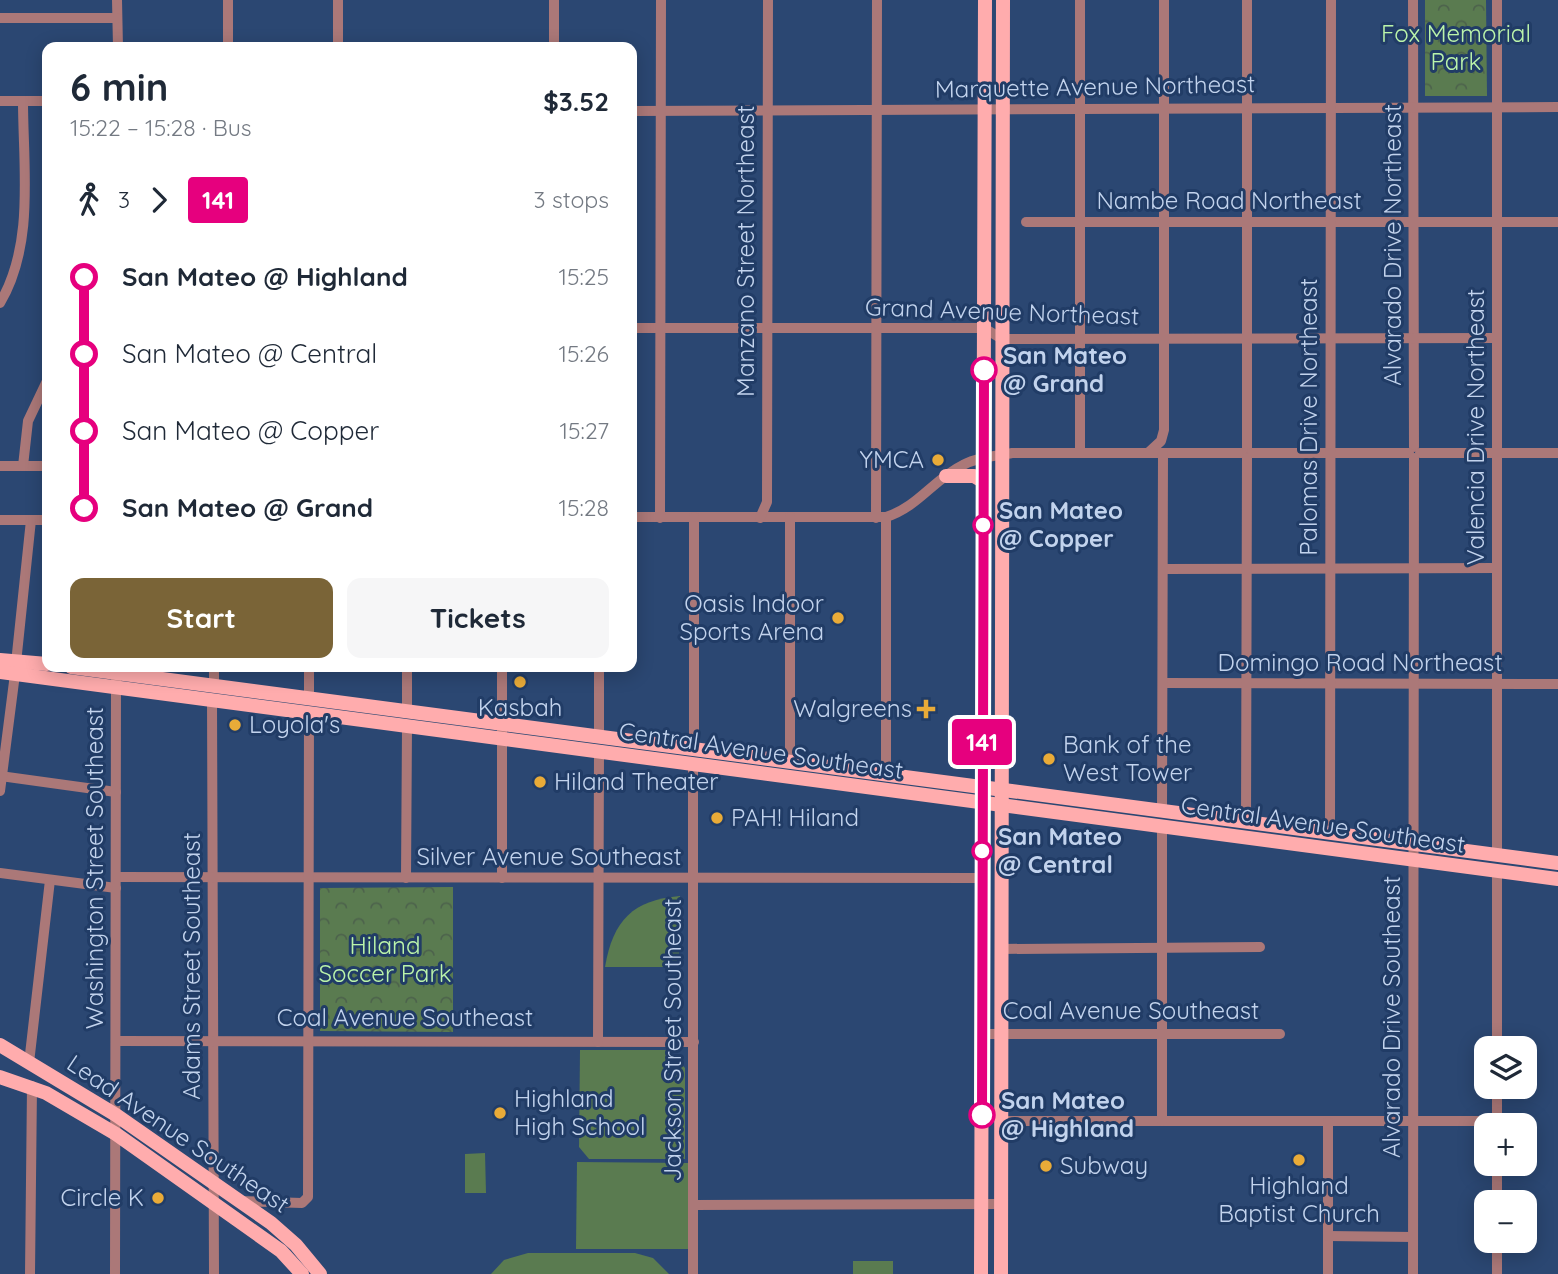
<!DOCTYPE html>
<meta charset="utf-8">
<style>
body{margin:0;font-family:Quicksand,sans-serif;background:#f6f6f7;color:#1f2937;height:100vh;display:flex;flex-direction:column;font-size:26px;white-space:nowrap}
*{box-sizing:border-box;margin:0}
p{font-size:23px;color:#747a83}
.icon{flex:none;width:38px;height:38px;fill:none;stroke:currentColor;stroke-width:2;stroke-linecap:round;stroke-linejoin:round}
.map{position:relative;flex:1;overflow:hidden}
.panel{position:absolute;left:42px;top:42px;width:595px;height:630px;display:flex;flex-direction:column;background:#fff;border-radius:14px;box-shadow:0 4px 18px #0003}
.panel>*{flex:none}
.badge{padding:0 14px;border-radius:5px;font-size:24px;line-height:46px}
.fabs{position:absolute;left:1474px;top:1036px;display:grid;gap:14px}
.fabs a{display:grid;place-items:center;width:63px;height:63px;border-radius:14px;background:#fff;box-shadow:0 4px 18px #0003;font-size:35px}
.map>.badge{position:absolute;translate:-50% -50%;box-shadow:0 0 0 4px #fff}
.legs{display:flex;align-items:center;gap:10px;height:77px;padding:0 28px;font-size:23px}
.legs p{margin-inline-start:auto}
.head{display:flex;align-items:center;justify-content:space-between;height:119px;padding:0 28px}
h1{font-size:38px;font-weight:700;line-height:52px}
.button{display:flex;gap:14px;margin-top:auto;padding:14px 28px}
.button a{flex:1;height:80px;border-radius:14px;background:#7a6437;color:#fff;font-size:28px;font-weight:700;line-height:80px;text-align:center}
.button a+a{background:#f6f6f7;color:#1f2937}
ul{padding:0 28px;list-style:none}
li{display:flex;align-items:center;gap:24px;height:77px;font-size:26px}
li i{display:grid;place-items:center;width:10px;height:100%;margin:0 9px;background:currentColor}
li i::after{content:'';width:18px;height:18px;margin:-9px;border:5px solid;border-radius:50%;background:#fff}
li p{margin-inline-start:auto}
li:first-child i{background:linear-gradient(#0000 50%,currentColor 0)}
li:last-child i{background:linear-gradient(currentColor 50%,#0000 0)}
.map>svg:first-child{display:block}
</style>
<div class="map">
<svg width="1558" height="1274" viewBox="0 0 1558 1274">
<defs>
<pattern id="park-crowns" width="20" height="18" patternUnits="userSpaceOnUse" patternTransform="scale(1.75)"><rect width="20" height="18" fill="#5a7b50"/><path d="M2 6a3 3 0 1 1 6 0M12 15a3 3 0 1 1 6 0" fill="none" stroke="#4d634c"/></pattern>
</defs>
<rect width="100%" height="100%" fill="#2b4772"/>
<!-- green -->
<g fill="#5a7b50">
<path d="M680,896L679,961L672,967H605C613,920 633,900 680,896Z"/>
<path d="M580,1050H668L685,1068V1159H589L579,1147Z"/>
<path d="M485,1153L486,1193H465V1154Z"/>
<path d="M577,1162L688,1163V1249H576Z"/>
<path d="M528,1253H635L653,1258L669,1274H491L504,1260Z"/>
<rect x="853" y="1261" width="40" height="13"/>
</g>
<!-- park -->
<g fill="url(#park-crowns)">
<path d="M1425,0H1486L1487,96H1425Z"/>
<path d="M453,887V1032L320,1031V888Z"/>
</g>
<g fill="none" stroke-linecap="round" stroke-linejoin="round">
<!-- minor -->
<g stroke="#ab7878" stroke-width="10">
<path d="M117,0L118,47"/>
<path d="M1413,0L1414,447"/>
<path d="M0,18H117"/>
<path d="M228,47V0"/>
<path d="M338,47V0"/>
<path d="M554,47V0"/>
<path d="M0,101H47"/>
<path d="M632,111L1558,107"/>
<path d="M1026,222H1558"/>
<path d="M0,303C35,244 23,167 23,101"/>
<path d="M632,328H984L1002,339L1496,338"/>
<path d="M1247,448V0"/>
<path d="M1080,452V0"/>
<path d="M1148,453L1161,441L1164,430V0"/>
<path d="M1252,453H1409"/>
<path d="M1420,453H1558"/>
<path d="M0,466H47"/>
<path d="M23,466L28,421L47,381"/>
<path d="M632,517H886C918,507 934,479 963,465C978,457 996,456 1012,453H1242"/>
<path d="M660,518L661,0"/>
<path d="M760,518L767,502L768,0"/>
<path d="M876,518L877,0"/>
<path d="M0,520H47"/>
<path d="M1163,569L1497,568"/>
<path d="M16,663L31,520"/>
<path d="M214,667V687"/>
<path d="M407,667V713"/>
<path d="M599,667V738"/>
<path d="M1163,683L1558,684"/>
<path d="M212,700L214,1274"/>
<path d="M309,700V667"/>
<path d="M694,750V517"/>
<path d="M790,762V517"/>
<path d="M886,774V517"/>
<path d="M0,776L116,792"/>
<path d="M0,791L15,674"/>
<path d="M1162,811L1163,453"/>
<path d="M1246,823L1247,458"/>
<path d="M1330,834L1331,0"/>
<path d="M1497,855V0"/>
<path d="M0,873L116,888"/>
<path d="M116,877L982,878"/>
<path d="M406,878L407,728"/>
<path d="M502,878V667"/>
<path d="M1000,949L1260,947"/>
<path d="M982,1034H1280"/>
<path d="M116,1041L694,1042"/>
<path d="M598,1042L599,752"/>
<path d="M1497,1048V871"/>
<path d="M29,1063L50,880"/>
<path d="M1497,1087V1125"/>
<path d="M1000,1121H1497"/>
<path d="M1162,1121V827"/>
<path d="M1328,1122V1274"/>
<path d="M1497,1164V1202"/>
<path d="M238,1201L302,1203L308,1197L309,713"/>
<path d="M693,1205L1000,1204"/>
<path d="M1328,1236L1413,1237"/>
<path d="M1497,1241V1274"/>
<path d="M30,1274L32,1086"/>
<path d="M115,1274L116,680"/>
<path d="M693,1274V765"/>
<path d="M1413,1274L1414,458"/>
</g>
<!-- major -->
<g stroke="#ffacad" stroke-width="14">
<path d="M946,476H974L984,482"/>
<path d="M0,660L47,664"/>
<path d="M71,667L1558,863"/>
<path d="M0,672L1558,879"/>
<path d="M0,1045L116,1115L271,1223L296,1245L320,1274"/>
<path d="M0,1077L46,1093L116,1134L281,1251L302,1274"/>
<path d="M981,1274L985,0"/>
<path d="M1001,1274L1003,0"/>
</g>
</g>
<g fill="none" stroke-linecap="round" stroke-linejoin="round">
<!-- line-1 casing -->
<g stroke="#fff" stroke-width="16">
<path id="line-1" d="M982,1115L984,370"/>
</g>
<!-- line-1 -->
<use href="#line-1" stroke="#e6007e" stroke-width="10"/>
</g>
<!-- markers -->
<g fill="#fff" stroke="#e6007e" stroke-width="3.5">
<circle cx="984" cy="370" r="12"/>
<circle cx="983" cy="525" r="9"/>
<circle cx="982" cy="851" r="9"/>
<circle cx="982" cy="1115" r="12"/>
</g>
<g fill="#e9ab38" stroke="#213c66" stroke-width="2.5">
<circle cx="938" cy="460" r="7"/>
<circle cx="838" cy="618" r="7"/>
<circle cx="520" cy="682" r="7"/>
<path d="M922.5 698.5h7v7h7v7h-7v7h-7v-7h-7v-7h7z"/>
<circle cx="235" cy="725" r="7"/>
<circle cx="1049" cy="759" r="7"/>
<circle cx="540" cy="782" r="7"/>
<circle cx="717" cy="818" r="7"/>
<circle cx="500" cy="1113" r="7"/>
<circle cx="1299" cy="1160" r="7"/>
<circle cx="1046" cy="1166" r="7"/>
<circle cx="158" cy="1198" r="7"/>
</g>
<g text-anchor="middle" stroke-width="6" stroke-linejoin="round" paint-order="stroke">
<!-- park labels -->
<g font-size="24" fill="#bbf4aa" stroke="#213c66">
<text x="1456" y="42">Fox Memorial<tspan x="1456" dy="28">Park</tspan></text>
<text x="385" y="954">Hiland<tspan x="385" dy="28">Soccer Park</tspan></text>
</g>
<!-- street labels -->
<g font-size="24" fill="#c2d3ed" stroke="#213c66">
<text transform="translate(1095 87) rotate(-1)" y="8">Marquette Avenue Northeast</text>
<text x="1229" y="209">Nambe Road Northeast</text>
<text transform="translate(1393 245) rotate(-90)" y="8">Alvarado Drive Northeast</text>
<text transform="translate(746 251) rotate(-90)" y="8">Manzano Street Northeast</text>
<text transform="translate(1002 312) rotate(2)" y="8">Grand Avenue Northeast</text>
<text transform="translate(1309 417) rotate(-90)" y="8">Palomas Drive Northeast</text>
<text transform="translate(1476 427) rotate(-90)" y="8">Valencia Drive Northeast</text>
<text x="1360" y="671">Domingo Road Northeast</text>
<text transform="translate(761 751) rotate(8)" y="8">Central Avenue Southeast</text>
<text transform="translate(1323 825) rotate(8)" y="8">Central Avenue Southeast</text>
<text x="549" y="865">Silver Avenue Southeast</text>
<text transform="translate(95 868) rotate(-90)" y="8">Washington Street Southeast</text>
<text transform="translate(192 966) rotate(-90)" y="8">Adams Street Southeast</text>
<text x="1131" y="1019">Coal Avenue Southeast</text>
<text transform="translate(1392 1017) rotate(-90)" y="8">Alvarado Drive Southeast</text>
<text x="405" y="1026">Coal Avenue Southeast</text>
<text transform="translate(673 1040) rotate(-90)" y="8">Jackson Street Southeast</text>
<text transform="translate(178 1134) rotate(34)" y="8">Lead Avenue Southeast</text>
</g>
<!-- stop labels -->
<g font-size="24" font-weight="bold" fill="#c2d3ed" stroke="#213c66" text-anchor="start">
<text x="1003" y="364">San Mateo<tspan x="1003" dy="28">@ Grand</tspan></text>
<text x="999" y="519">San Mateo<tspan x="999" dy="28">@ Copper</tspan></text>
<text x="998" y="845">San Mateo<tspan x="998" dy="28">@ Central</tspan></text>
<text x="1001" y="1109">San Mateo<tspan x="1001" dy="28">@ Highland</tspan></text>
</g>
<!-- poi labels -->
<g font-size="24" fill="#c2d3ed" stroke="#213c66" text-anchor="start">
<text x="924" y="468" text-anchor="end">YMCA</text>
<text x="824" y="612" text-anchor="end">Oasis Indoor<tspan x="824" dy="28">Sports Arena</tspan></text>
<text x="520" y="716" text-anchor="middle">Kasbah</text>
<text x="912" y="717" text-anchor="end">Walgreens</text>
<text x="249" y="733">Loyola's</text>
<text x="1063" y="753">Bank of the<tspan x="1063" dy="28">West Tower</tspan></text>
<text x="554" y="790">Hiland Theater</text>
<text x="731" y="826">PAH! Hiland</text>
<text x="514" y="1107">Highland<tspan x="514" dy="28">High School</tspan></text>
<text x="1060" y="1174">Subway</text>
<text x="1299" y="1194" text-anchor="middle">Highland<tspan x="1299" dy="28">Baptist Church</tspan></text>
<text x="144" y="1206" text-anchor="end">Circle K</text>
</g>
</g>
</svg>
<div class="fabs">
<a><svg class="icon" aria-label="layers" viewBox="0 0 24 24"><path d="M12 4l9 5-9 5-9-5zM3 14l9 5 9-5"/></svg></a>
<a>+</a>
<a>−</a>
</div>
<b class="badge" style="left:982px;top:742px;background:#e6007e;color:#fff">141</b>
<section class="panel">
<div class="head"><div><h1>6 min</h1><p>15:22 – 15:28 · Bus</p></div><b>$3.52</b></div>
<div class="legs"><svg class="icon" aria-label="walk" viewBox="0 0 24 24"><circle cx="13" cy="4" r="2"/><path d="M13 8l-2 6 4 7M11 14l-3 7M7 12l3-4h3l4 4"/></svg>3<svg class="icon" aria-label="forward" viewBox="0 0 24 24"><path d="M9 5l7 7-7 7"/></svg><b class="badge" style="background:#e6007e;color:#fff">141</b><p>3 stops</p></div>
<ul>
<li><i style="color:#e6007e"></i><b>San Mateo @ Highland</b><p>15:25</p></li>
<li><i style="color:#e6007e"></i><span>San Mateo @ Central</span><p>15:26</p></li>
<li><i style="color:#e6007e"></i><span>San Mateo @ Copper</span><p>15:27</p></li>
<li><i style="color:#e6007e"></i><b>San Mateo @ Grand</b><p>15:28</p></li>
</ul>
<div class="button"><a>Start</a><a>Tickets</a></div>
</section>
</div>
